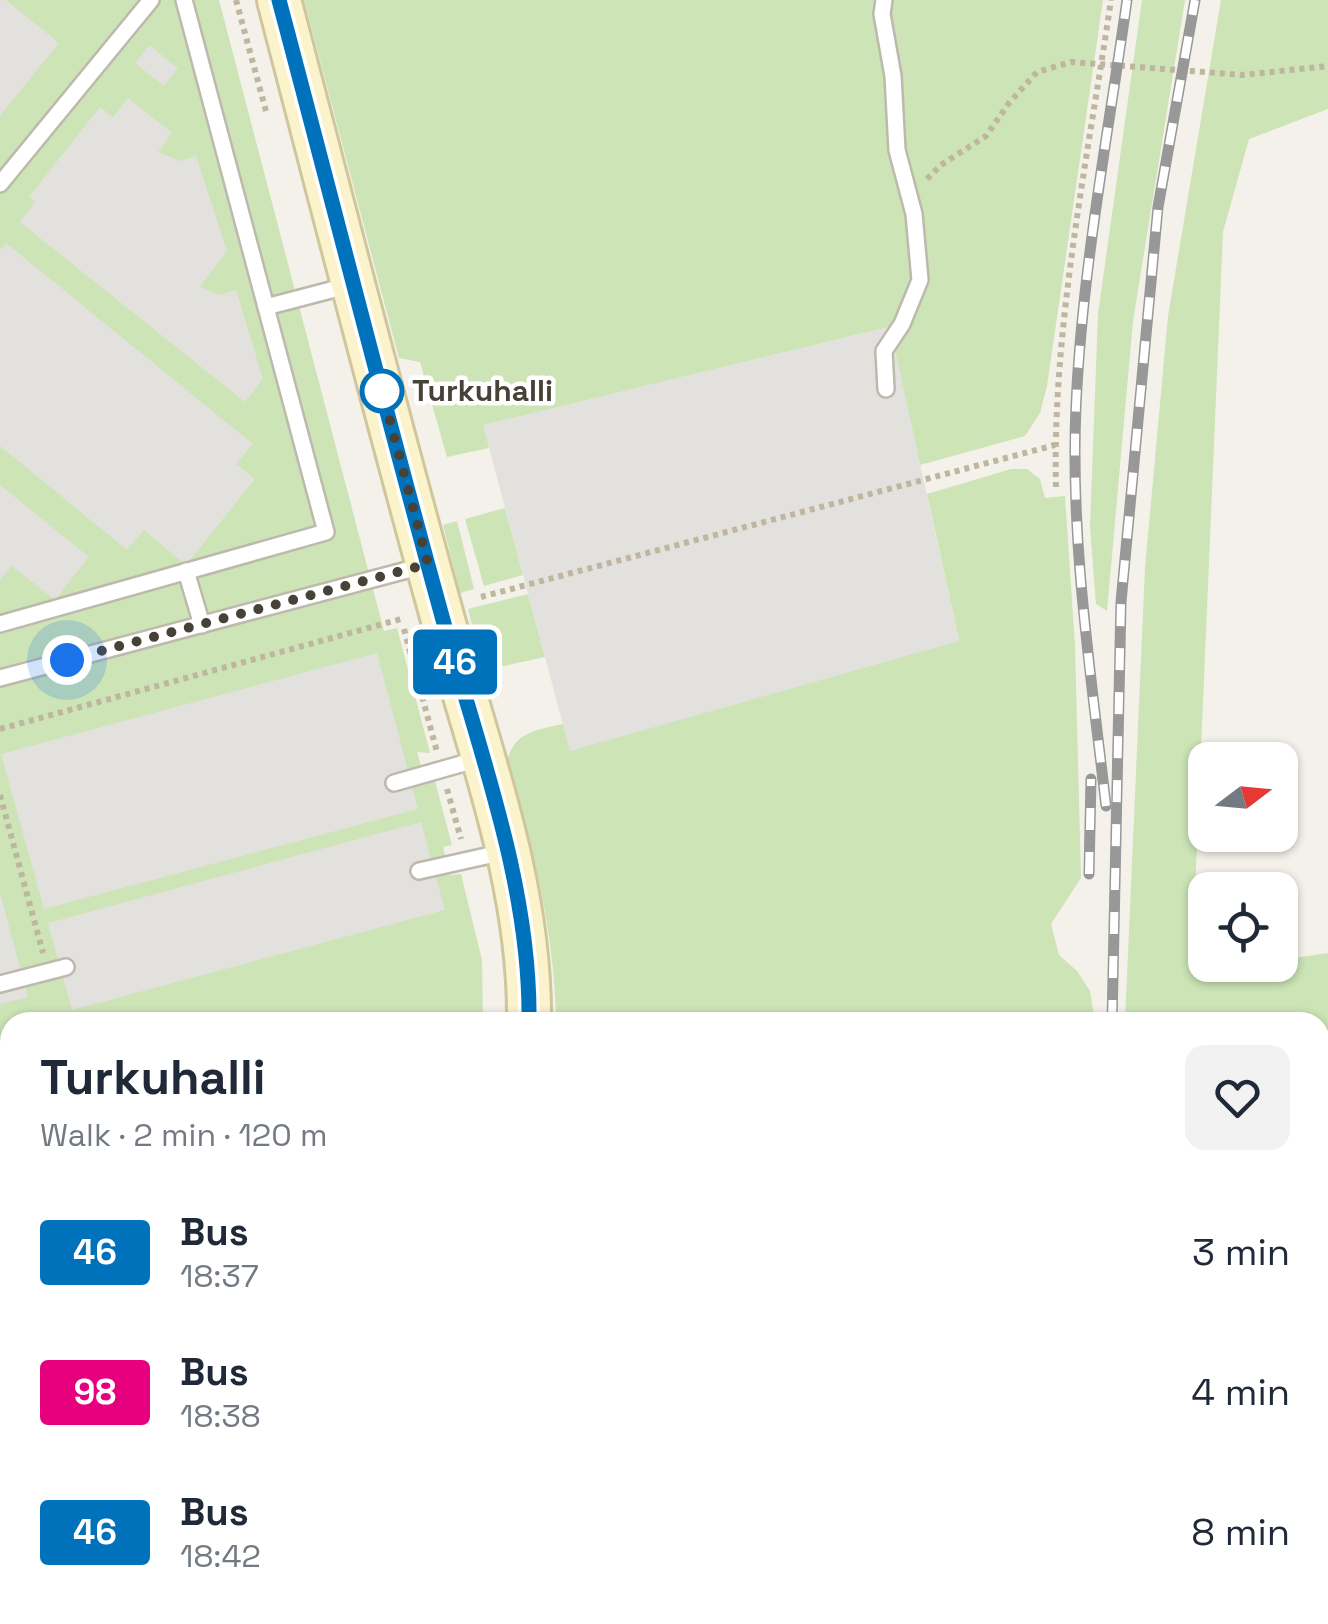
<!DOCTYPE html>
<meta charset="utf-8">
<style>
body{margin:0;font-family:"Space Grotesk",sans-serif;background:#f2f2f3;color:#1f2937;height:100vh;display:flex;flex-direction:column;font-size:38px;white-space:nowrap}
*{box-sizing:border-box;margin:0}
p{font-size:32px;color:#747a83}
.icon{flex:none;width:55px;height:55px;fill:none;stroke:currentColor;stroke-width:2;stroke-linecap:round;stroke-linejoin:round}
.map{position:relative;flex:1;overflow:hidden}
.details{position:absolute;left:0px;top:1012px;width:1330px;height:612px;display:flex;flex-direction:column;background:#fff;border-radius:30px 30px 0 0;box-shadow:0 2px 8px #0004}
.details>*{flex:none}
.badge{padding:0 20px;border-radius:8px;font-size:35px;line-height:65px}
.needle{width:65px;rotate:74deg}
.tools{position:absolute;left:1188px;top:742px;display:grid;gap:20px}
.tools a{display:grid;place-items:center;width:110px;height:110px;border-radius:20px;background:#fff;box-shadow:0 2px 8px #0004;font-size:50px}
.you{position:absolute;width:50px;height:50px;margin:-25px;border:8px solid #fff;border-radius:50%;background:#1a73e8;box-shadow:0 0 0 15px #1a73e833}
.map>.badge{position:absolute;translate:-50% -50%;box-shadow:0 0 0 5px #fff}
.round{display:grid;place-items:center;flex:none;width:105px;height:105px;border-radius:20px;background:#f2f2f3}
.summary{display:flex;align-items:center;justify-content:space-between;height:170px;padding:0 40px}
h1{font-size:48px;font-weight:800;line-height:75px}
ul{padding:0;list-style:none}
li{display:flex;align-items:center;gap:30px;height:140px;padding:0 40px}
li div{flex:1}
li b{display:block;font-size:38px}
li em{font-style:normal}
li .badge{min-width:110px;font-weight:700;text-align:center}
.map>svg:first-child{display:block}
</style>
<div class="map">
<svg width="1328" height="1624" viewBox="0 0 1328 1624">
<rect width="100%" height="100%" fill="#f3f1ea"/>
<!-- green -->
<g fill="#cce4b6">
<path d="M0,0H219L384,631L397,628L430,753L417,752L426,783L435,781L452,845L443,847L450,875L461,874L482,960L483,1022H10V1449L0,1452Z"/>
<path d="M304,0H1103L1047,386L1040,413L1025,436L920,465L889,327L484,425L489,448L447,457L420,362L399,358Z"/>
<path d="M1142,0H1185L1133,321L1107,611L1096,604L1090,527L1098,314Z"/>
<path d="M1221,0H1328V109L1249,139L1223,232L1195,891L1200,947L1210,970L1280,965V960L1328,953V1055L1320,1057V1022H1125L1145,568L1168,316Z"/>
<path d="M1011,469H1027L1040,479L1045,498L1065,496L1075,646L1081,878L1051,924L1059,955L1077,971L1090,991L1095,1022H556C555,932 532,845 508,758C516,731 538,730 563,724L570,750L959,640L927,494Z"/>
<path d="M505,508L523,575L484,586L465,519Z"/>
<path d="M457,521L474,589L460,593L443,525Z"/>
<path d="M528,594L545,657L504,666L493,665L478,649L468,609Z"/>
<path d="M1328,1123V1242H1320V1124Z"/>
<path d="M10,1524V1615H201L203,1624H0V1526Z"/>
<rect x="975" y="1615" width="118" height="9"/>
</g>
<!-- parking -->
<g fill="#e2e1de">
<path d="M0,0H6L59,43L0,116Z"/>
<path d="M149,45L178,68L164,86L135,63Z"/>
<path d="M128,98L172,133L158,152L181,161L196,156L227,251L200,287L219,295L236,290L263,379L245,402L20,222L35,202L29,197L100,107L113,117Z"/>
<path d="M6,243L253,444L236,464L255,479L186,565L144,530L127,550L0,446V250Z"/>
<path d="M890,327L959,641L570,751L483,425Z"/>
<path d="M0,485L89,557L55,600L12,566L0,580Z"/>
<path d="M377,653L418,809L44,909L1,754Z"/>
<path d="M421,822L445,910L72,1010L48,923Z"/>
<path d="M0,893L28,997L0,1004Z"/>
</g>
<!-- water -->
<path fill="#abcceb" d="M10,1449V1524L0,1526V1452Z"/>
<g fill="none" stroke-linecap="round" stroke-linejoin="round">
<!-- lane casing -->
<g stroke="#beb9ad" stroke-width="20">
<g id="lane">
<path d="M884,0L882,14L893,76L897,150L914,214L920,280L902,324L884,351L886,389"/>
<path d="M0,184L151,0"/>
<path d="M266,307L350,285"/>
<path d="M186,571L202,625"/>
<path d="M0,624L326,532L184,0"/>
<path d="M0,678L426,565"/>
<path d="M394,783L482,758"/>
<path d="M419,871L504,852"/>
<path d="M0,984L66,967"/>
</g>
</g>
<!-- secondary casing -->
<g stroke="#d0c69c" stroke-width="48">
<g id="secondary">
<path d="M279,0C332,203 384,407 440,609C476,743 531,882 529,1022"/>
<path d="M505,1624L507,1615"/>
</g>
</g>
<!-- path -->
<g stroke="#bfb69f" stroke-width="6" stroke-dasharray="5 5" stroke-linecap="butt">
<path d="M236,0L267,115"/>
<path d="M927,179L941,165L986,136L1009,103L1037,72L1071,62L1243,75L1328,66"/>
<path d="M1056,487C1052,329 1088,157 1111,0"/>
<path d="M481,597L1055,445"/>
<path d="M404,629L437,752"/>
<path d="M0,729L401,619"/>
<path d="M447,789L461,839"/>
<path d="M0,795L43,953"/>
<path d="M1320,1242H1328"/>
<path d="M0,1372L10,1370"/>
<path d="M32,1624L44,1615"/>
</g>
<!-- lane -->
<use href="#lane" stroke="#fff" stroke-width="15"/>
<!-- secondary -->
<use href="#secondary" stroke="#fbf3cc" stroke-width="42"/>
<!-- rail casing -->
<g stroke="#989898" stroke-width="11">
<g id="rail">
<path d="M1106,806C1091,674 1070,540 1076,406C1082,270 1108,135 1127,0"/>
<path d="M1089,874L1091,779"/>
<path d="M1112,1022L1121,602L1158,207L1195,0"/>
<path d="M1110,1624V1615"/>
</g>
</g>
<!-- rail -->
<use href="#rail" stroke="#fff" stroke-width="8" stroke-dasharray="22" stroke-linecap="butt"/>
</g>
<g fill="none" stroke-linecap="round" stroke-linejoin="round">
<!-- line casing -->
<g stroke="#fff" stroke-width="22">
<path id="line" d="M279,0C333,203 384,406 440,609C476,743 531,882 529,1022"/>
</g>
<!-- line -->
<use href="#line" stroke="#0072bc" stroke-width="15"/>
<!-- walk -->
<path stroke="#474238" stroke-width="10" stroke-dasharray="0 18" d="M67,660L428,564L382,391"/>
</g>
<!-- markers -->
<circle fill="#fff" stroke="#0072bc" stroke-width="5" cx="382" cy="391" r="20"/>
<g text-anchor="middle" stroke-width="9" stroke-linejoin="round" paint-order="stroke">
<!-- stop labels -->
<g font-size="30" font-weight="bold" fill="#474238" stroke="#fff" text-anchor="start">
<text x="412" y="401">Turkuhalli</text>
</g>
</g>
</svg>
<div class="tools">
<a><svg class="needle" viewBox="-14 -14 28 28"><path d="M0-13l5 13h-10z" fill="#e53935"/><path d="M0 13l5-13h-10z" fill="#747a83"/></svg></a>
<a><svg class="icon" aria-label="locate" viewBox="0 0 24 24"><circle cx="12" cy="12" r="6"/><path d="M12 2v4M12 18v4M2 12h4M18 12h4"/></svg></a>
</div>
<div class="you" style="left:67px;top:660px"></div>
<b class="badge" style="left:455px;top:662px;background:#0072bc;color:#fff">46</b>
<section class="details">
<div class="summary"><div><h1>Turkuhalli</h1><p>Walk · 2 min · 120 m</p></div><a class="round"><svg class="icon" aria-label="heart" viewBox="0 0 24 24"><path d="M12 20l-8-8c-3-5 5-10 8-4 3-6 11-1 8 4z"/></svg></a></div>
<ul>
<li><span class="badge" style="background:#0072bc;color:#fff">46</span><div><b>Bus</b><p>18:37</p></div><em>3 min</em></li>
<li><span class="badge" style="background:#e6007e;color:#fff">98</span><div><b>Bus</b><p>18:38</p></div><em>4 min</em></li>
<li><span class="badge" style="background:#0072bc;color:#fff">46</span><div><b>Bus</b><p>18:42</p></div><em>8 min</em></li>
</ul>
</section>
</div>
